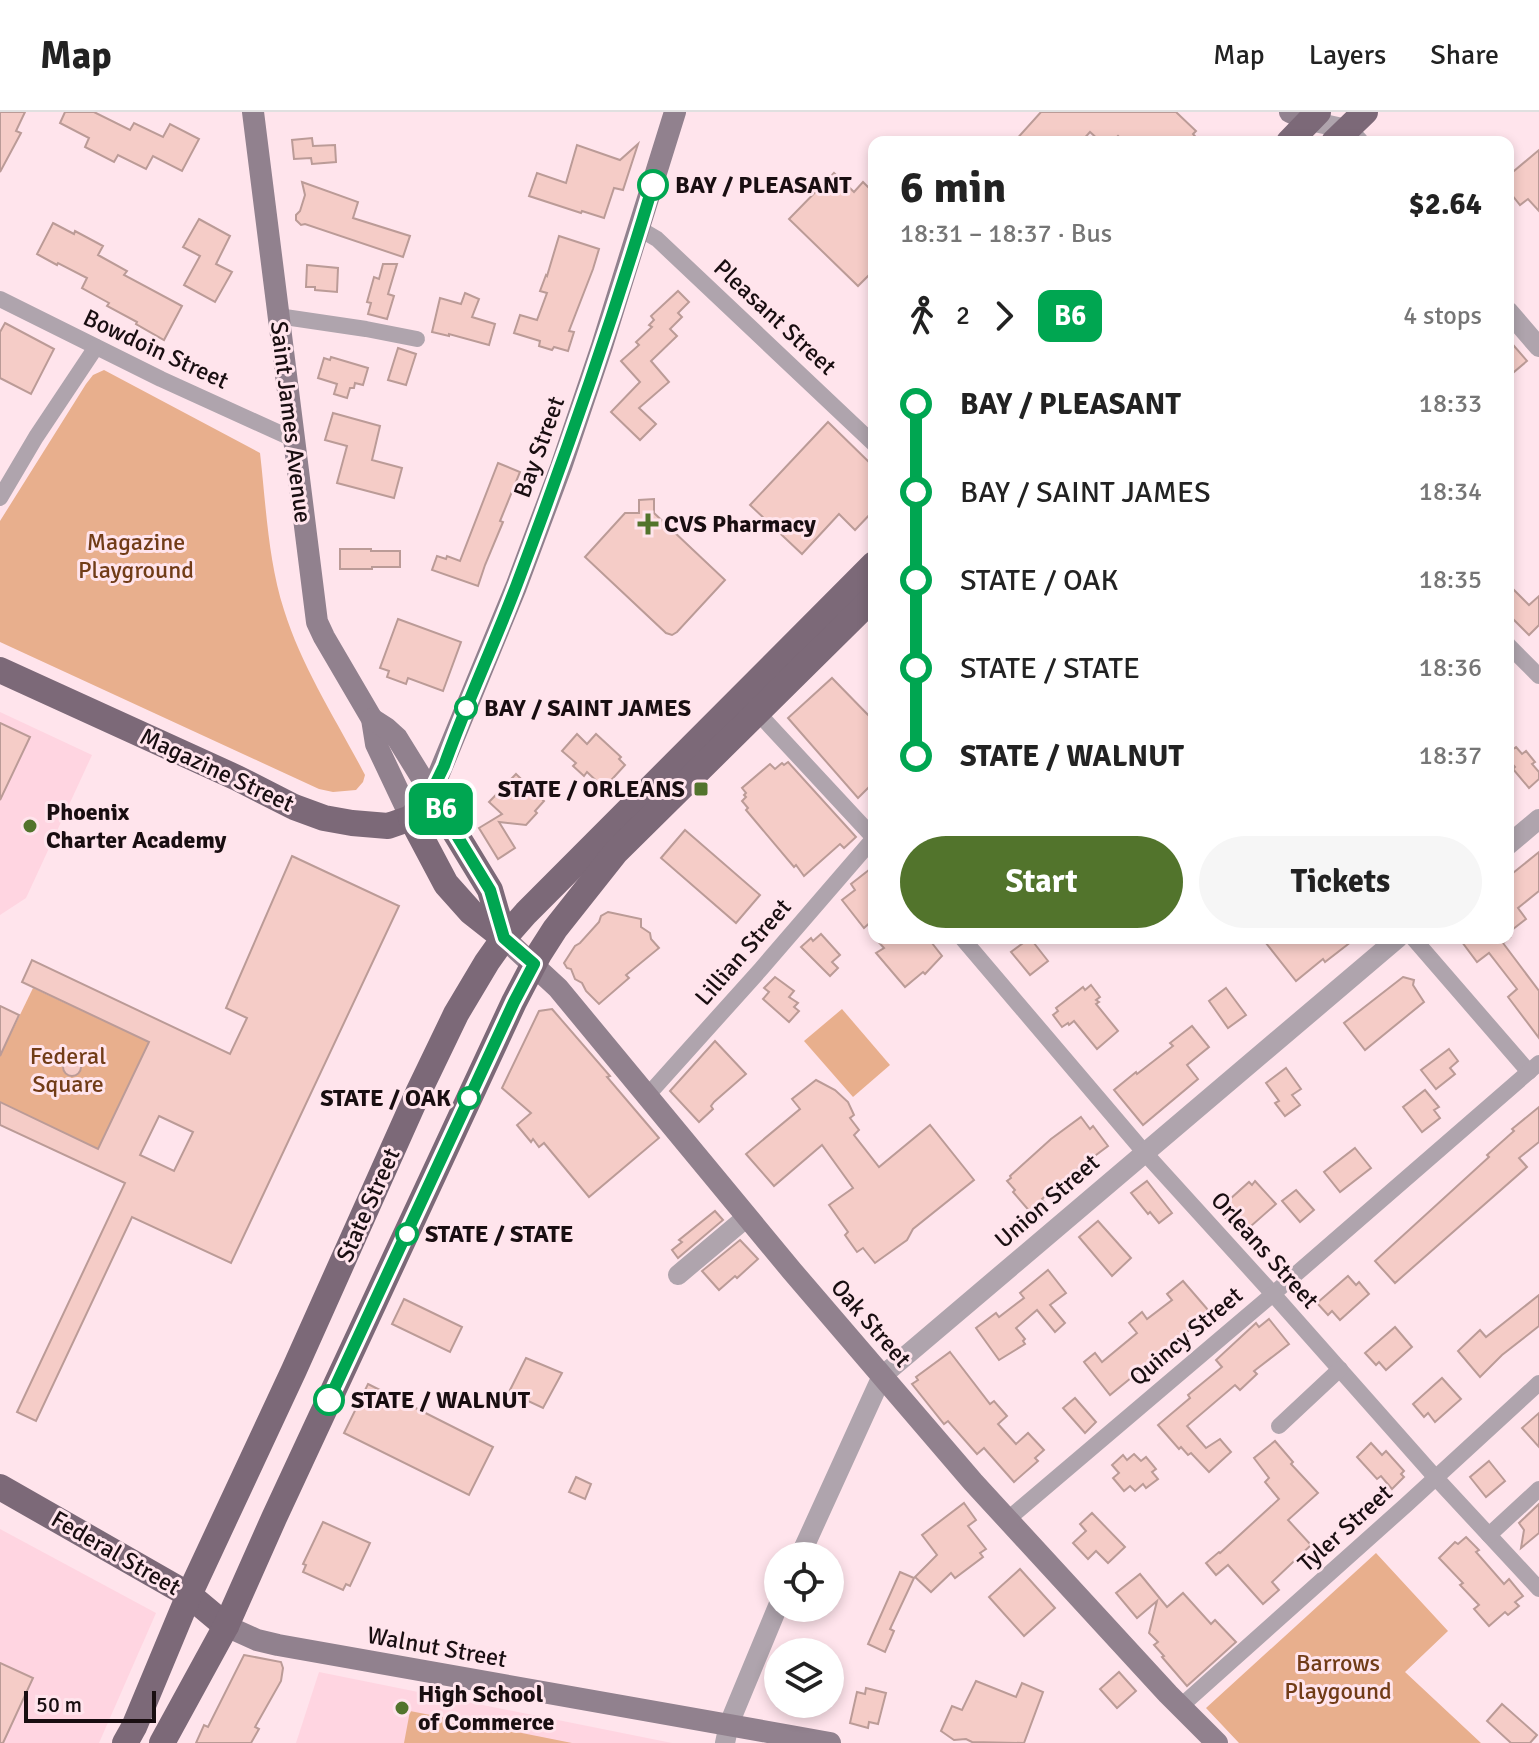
<!DOCTYPE html>
<meta charset="utf-8">
<style>
body{margin:0;font-family:Signika,sans-serif;background:#f6f6f6;color:#222;height:100vh;display:flex;flex-direction:column;font-size:30px;white-space:nowrap}
*{box-sizing:border-box;margin:0}
p{font-size:26px;color:#767676}
.icon{flex:none;width:44px;height:44px;fill:none;stroke:currentColor;stroke-width:2;stroke-linecap:round;stroke-linejoin:round}
.map{position:relative;flex:1;overflow:hidden}
.panel{position:absolute;left:868px;top:24px;width:646px;height:808px;display:flex;flex-direction:column;background:#fff;border-radius:16px;box-shadow:0 4px 12px #0003}
.panel>*{flex:none}
.badge{padding:0 16px;border-radius:12px;font-size:28px;line-height:52px}
.fabs{position:absolute;left:764px;top:1430px;display:grid;gap:16px}
.fabs a{display:grid;place-items:center;width:80px;height:80px;border-radius:50%;background:#fff;box-shadow:0 4px 12px #0003;font-size:40px}
.scale{position:absolute;left:24px;bottom:20px;width:132px;box-sizing:border-box;padding-left:8px;border:4px solid #190e11;border-top:0;font-size:22px;line-height:28px;white-space:nowrap;color:#190e11;-webkit-text-stroke:6px #ffe4ec;paint-order:stroke}
.map>.badge{position:absolute;translate:-50% -50%;box-shadow:0 0 0 4px #fff}
.legs{display:flex;align-items:center;gap:12px;height:88px;padding:0 32px;font-size:26px}
.legs p{margin-inline-start:auto}
.head{display:flex;align-items:center;justify-content:space-between;height:136px;padding:0 32px}
h1{font-size:44px;font-weight:700;line-height:60px}
.button{display:flex;gap:16px;margin-top:auto;padding:16px 32px}
.button a{flex:1;height:92px;border-radius:48px;background:#52742c;color:#fff;font-size:32px;font-weight:700;line-height:92px;text-align:center}
.button a+a{background:#f6f6f6;color:#222}
ul{padding:0 32px;list-style:none}
li{display:flex;align-items:center;gap:28px;height:88px;font-size:30px}
li i{display:grid;place-items:center;width:12px;height:100%;margin:0 10px;background:currentColor}
li i::after{content:'';width:20px;height:20px;margin:-10px;border:6px solid;border-radius:50%;background:#fff}
li p{margin-inline-start:auto}
li:first-child i{background:linear-gradient(#0000 50%,currentColor 0)}
li:last-child i{background:linear-gradient(currentColor 50%,#0000 0)}
header{display:flex;align-items:center;gap:48px;box-sizing:border-box;height:112px;padding:0 40px;background:#fff;border-bottom:2px solid #e0e0e0}
header strong{font-size:38px}
nav{display:flex;gap:44px;margin-inline-start:auto;font-size:28px}
.map>svg:first-child{display:block}
</style>
<header>
<strong>Map</strong>
<nav><a>Map</a><a>Layers</a><a>Share</a></nav>
</header>
<div class="map">
<svg width="1539" height="1631" viewBox="0 0 1539 1631">
<rect width="100%" height="100%" fill="#ffe4ec"/>
<!-- built -->
<g fill="#ffd5e1">
<path d="M0,600L92,643L26,786L0,803Z"/>
<path d="M0,1417L156,1501L99,1631H0Z"/>
<path d="M319,1560L672,1631H296Z"/>
</g>
<!-- green -->
<g fill="#e8af8d">
<path d="M104,258L260,341C266,393 268,448 284,498C302,556 337,609 365,663L363,670L356,678L333,680L319,677L0,530V409L86,272L93,263Z"/>
<path d="M33,876L149,930L98,1037L0,990V944Z"/>
<path d="M842,897L890,953L853,985L804,929Z"/>
<path d="M1376,1441L1448,1519L1405,1560L1481,1631H1239L1206,1596Z"/>
<path d="M410,1599L572,1631H404Z"/>
</g>
<!-- building -->
<g fill="#f5ccc7" stroke="#bb9b97" stroke-width="2" fill-rule="evenodd">
<path d="M0,0H25L16,19L21,21L0,60Z"/>
<path d="M65,0H94L130,18L134,11L163,25L170,12L199,27L182,59L153,44L146,57L118,43L114,50L85,35L89,26L60,11Z"/>
<path d="M1041,0H1176L1196,19L1193,22L1200,30H1124L1118,24L1112,30H1101L1090,20L1081,30H1014Z"/>
<path d="M312,26L313,34L335,33L336,50L312,52L311,46L294,47L292,28Z"/>
<path d="M638,32L623,78L614,76L604,106L582,99L581,101L529,84L537,61L566,71L577,33L620,48Z"/>
<path d="M1539,38V99L1528,87L1520,93L1508,78V64Z"/>
<path d="M834,61L854,80L863,70L874,81V158L858,174L789,107Z"/>
<path d="M302,70L358,90L353,106L410,124L403,145L305,112L301,113L296,108V103L300,99L305,83Z"/>
<path d="M199,107L230,124L216,152L232,160L215,190L184,173L200,144L183,135Z"/>
<path d="M53,111L74,122L75,119L103,134L98,143L127,159L124,163L182,194L164,228L136,212L137,210L107,194L109,191L82,176L87,166L58,151L57,153L37,142Z"/>
<path d="M559,124L599,137L593,157L569,219L574,220L568,239L554,235L552,238L539,234L540,229L514,221L520,203L537,208L547,181L540,179L546,163L547,164Z"/>
<path d="M383,152H397L388,182L394,184L387,207L368,202L371,191L367,190L374,165L379,167Z"/>
<path d="M307,153L338,156L337,180L315,178V175H306Z"/>
<path d="M678,179L689,190L678,201L682,205L670,217L677,224L651,249L669,270L639,296L656,312L640,328L611,300L640,270L621,249L639,233L636,230L652,215L649,213L654,208L651,204Z"/>
<path d="M465,181L479,187L472,205L495,212L489,233L449,222V224L432,220L440,186L461,192Z"/>
<path d="M5,211L54,237L31,282L0,266V220Z"/>
<path d="M1508,227L1527,249L1508,265Z"/>
<path d="M398,236L416,242L406,273L388,268Z"/>
<path d="M331,245L368,256L363,273L355,271L354,276H350L347,286L334,282L337,272L318,266L324,246L330,248Z"/>
<path d="M333,301L380,314L372,348L402,356L394,386L337,371L347,334L325,328Z"/>
<path d="M828,310L874,355V398L855,418L839,402L802,442L750,393Z"/>
<path d="M498,351L520,360L500,409L503,410L485,453L478,474L432,458L437,444L446,447L447,444L460,449Z"/>
<path d="M654,387V401L725,468L677,520L672,523L666,521L585,445L625,401H639V388Z"/>
<path d="M340,437H371V439H400V455H372V457H340Z"/>
<path d="M1508,472L1529,493L1539,484V513L1529,523L1508,502Z"/>
<path d="M398,507L461,530L443,579L408,566L406,572L387,565L389,559L380,556Z"/>
<path d="M832,566L874,609V670L858,686L788,606Z"/>
<path d="M0,611L30,625L0,688Z"/>
<path d="M577,622L587,632L596,622L621,645L619,647L625,653L604,676L587,660L584,664L573,654L576,651L562,639Z"/>
<path d="M1516,635L1522,642L1526,639L1535,650L1532,652L1539,660V667L1529,676L1513,657L1515,655L1508,647V641Z"/>
<path d="M788,650L856,725L844,736L840,732L804,764L796,753L794,755L746,698L748,696L742,689L746,685L744,683L746,681L742,676L770,652L775,657L782,651L784,653Z"/>
<path d="M516,662L544,689L535,699L537,701L526,713L499,710L515,736L498,747L479,716L502,702L489,690Z"/>
<path d="M685,718L760,783L736,811L661,746Z"/>
<path d="M1539,740V779L1518,796L1526,807L1508,821V765Z"/>
<path d="M292,744L399,794L231,1151L132,1105L36,1309L17,1300L125,1071L0,1013V990L98,1037L149,930L22,870L32,848L230,942L247,906L226,896ZM159,1004L193,1020L174,1059L140,1043Z"/>
<path d="M874,754V807L864,816L842,788L855,778L851,772Z"/>
<path d="M608,800L641,807V815L650,821L651,827L659,836L626,863L629,866L599,892L586,879L582,871L575,867L571,857L567,856L564,851L575,834L580,831L599,810L601,804Z"/>
<path d="M821,822L840,843L832,850L838,856L830,864L801,835L811,826L813,829Z"/>
<path d="M875,826H928L942,844L925,862L923,860L905,875L876,841L884,836Z"/>
<path d="M1030,826L1048,849L1030,863L1011,840Z"/>
<path d="M1262,826H1356L1325,850L1323,847L1296,869Z"/>
<path d="M1459,826H1509L1503,831L1539,879V926L1508,885L1517,877L1489,841L1477,850Z"/>
<path d="M775,865L794,879L789,885L798,891L794,895L799,899L789,910L763,887L769,880L764,876Z"/>
<path d="M1403,865L1414,868L1413,873L1424,890L1365,938L1344,911Z"/>
<path d="M1091,873L1100,885L1096,888L1099,890L1096,892L1118,919L1097,937L1074,909L1069,913L1068,911L1062,915L1053,903L1058,899L1056,896L1083,875L1085,878Z"/>
<path d="M1226,876L1246,903L1228,916L1209,889Z"/>
<path d="M0,894L19,903L0,944Z"/>
<path d="M552,897L610,964L607,965L659,1026L589,1085L544,1031L539,1035L533,1027L531,1030L517,1013L531,1001L502,976L539,899Z"/>
<path d="M1192,914L1209,935L1187,953L1198,967L1143,1013L1114,978L1136,960L1137,962L1173,934L1170,931Z"/>
<path d="M715,929L746,962L714,990L711,994L713,997L699,1010L670,979Z"/>
<path d="M1449,937L1458,949L1450,956L1455,962L1436,977L1421,958Z"/>
<circle cx="72" cy="955" r="9"/>
<path d="M1286,956L1301,977L1292,983L1300,993L1285,1004L1275,991L1279,989L1266,971Z"/>
<path d="M816,968L835,978L848,990L854,1003L850,1006L859,1018L854,1023L879,1055L930,1013L974,1068L913,1117L907,1128L875,1151L863,1136L857,1140L845,1123L848,1120L829,1093L853,1076L822,1033L774,1074L746,1042L800,997L792,987Z"/>
<path d="M1425,978L1439,995L1434,998L1440,1006L1422,1020L1403,995Z"/>
<path d="M1539,995V1030L1519,1046L1527,1055L1395,1171L1375,1149L1489,1045L1487,1043L1514,1019L1512,1017Z"/>
<path d="M1081,1005L1090,1017L1093,1014L1108,1034L1092,1046L1091,1044L1063,1071L1062,1069L1042,1087L1045,1091L1032,1102L1013,1080L1015,1078L1007,1069L1011,1066L1010,1064L1051,1027Z"/>
<path d="M1355,1036L1371,1056L1340,1080L1324,1060Z"/>
<path d="M1147,1069L1172,1101L1159,1111L1150,1100L1148,1102L1131,1081Z"/>
<path d="M1255,1069L1276,1092L1242,1122L1236,1117L1228,1106H1225L1219,1097L1249,1070L1252,1073Z"/>
<path d="M1296,1078L1314,1098L1300,1110L1282,1089Z"/>
<path d="M715,1099L723,1108L678,1146L672,1138L682,1130L679,1128Z"/>
<path d="M1098,1109L1131,1146L1112,1164L1079,1125Z"/>
<path d="M740,1128L758,1147L737,1166L735,1164L719,1178L702,1159Z"/>
<path d="M1048,1158L1066,1181L1050,1193L1065,1211L1055,1220L1037,1198L1016,1216L1025,1227L1023,1229L1025,1232L999,1248L976,1216L996,1201L999,1205L1024,1186L1020,1181Z"/>
<path d="M1348,1164L1356,1173L1359,1170L1369,1182L1340,1208L1332,1199L1328,1203L1317,1191Z"/>
<path d="M1183,1169L1208,1198L1201,1204L1203,1207L1141,1256L1142,1257L1110,1283L1084,1250L1095,1241L1102,1250L1137,1221L1129,1211L1142,1200L1147,1207L1172,1188L1167,1182Z"/>
<path d="M1539,1183V1214L1502,1243L1480,1265L1458,1239L1480,1218L1486,1225Z"/>
<path d="M404,1187L462,1215L450,1240L392,1212Z"/>
<path d="M1269,1207L1289,1232L1254,1259L1257,1262L1240,1278L1235,1273L1187,1314L1206,1336L1220,1327L1231,1340L1209,1360L1191,1341L1188,1343L1181,1335L1179,1337L1158,1313L1190,1286L1188,1283L1222,1255L1216,1248L1256,1211L1259,1215Z"/>
<path d="M1395,1215L1412,1235L1386,1258L1379,1250L1376,1253L1365,1241Z"/>
<path d="M950,1240L990,1292L994,1289L1007,1304L998,1312L1016,1332L1028,1321L1044,1338L1035,1346L1038,1349L1014,1370L984,1336L977,1342L948,1309L944,1312L912,1272L918,1268L916,1265Z"/>
<path d="M526,1246L562,1261L543,1296L509,1280Z"/>
<path d="M1442,1266L1461,1287L1435,1310L1428,1301L1424,1305L1413,1292Z"/>
<path d="M368,1272L493,1335L469,1383L344,1321Z"/>
<path d="M1075,1286L1096,1310L1085,1321L1063,1296Z"/>
<path d="M1539,1301V1335L1522,1316Z"/>
<path d="M1275,1329L1293,1350L1291,1352L1318,1381L1288,1408L1311,1433L1272,1470L1279,1478L1263,1492L1228,1453L1216,1463L1206,1451L1219,1440L1220,1441L1279,1387L1265,1370L1269,1366L1254,1346Z"/>
<path d="M1371,1331L1382,1343L1386,1339L1404,1359L1401,1362L1404,1365L1392,1377L1381,1364L1377,1367L1357,1345Z"/>
<path d="M1134,1342L1141,1349L1146,1345L1156,1357L1152,1360L1158,1367L1146,1376L1143,1372L1135,1379L1130,1374L1124,1379L1113,1366L1119,1361L1112,1353L1123,1343L1127,1348Z"/>
<path d="M1489,1349L1505,1369L1486,1385L1470,1365Z"/>
<path d="M576,1365L591,1372L585,1387L569,1380Z"/>
<path d="M964,1391L976,1408L968,1414L986,1437L980,1441L983,1445L955,1466L951,1461L931,1480L915,1465L937,1443L922,1423Z"/>
<path d="M1539,1392V1421L1521,1436L1524,1418L1519,1411Z"/>
<path d="M1092,1401L1125,1435L1108,1451L1096,1439L1088,1447L1073,1431L1086,1419L1080,1412Z"/>
<path d="M323,1410L370,1431L350,1474L346,1472L343,1478L303,1460L306,1453L303,1452Z"/>
<path d="M1466,1425L1479,1438L1476,1440L1504,1472L1509,1467L1523,1484L1515,1490L1519,1494L1508,1503L1505,1500L1489,1514L1474,1497L1479,1493L1460,1473L1463,1471L1439,1446L1455,1430L1458,1432Z"/>
<path d="M1020,1457L1055,1496L1024,1524L989,1485Z"/>
<path d="M900,1460L914,1466L890,1517L894,1519L885,1540L868,1532Z"/>
<path d="M1140,1462L1167,1495L1183,1481L1211,1512L1215,1508L1236,1530L1187,1574L1162,1545L1164,1544L1154,1533L1158,1530L1149,1521L1157,1489L1137,1506L1116,1481Z"/>
<path d="M244,1543L281,1550L283,1556L281,1569L255,1615L259,1617L251,1631H196L204,1613L208,1615Z"/>
<path d="M0,1551L33,1566L3,1631H0Z"/>
<path d="M1119,1560L1136,1579L1117,1596L1100,1577Z"/>
<path d="M976,1569L1016,1585L1022,1571L1043,1580L1024,1631L972,1630L966,1627L954,1628L941,1619L952,1594L962,1598Z"/>
<path d="M866,1576L886,1581L878,1612L869,1610L868,1616L850,1611L857,1580L865,1582Z"/>
<path d="M1502,1592L1537,1623L1530,1631H1511L1487,1609Z"/>
</g>
<g fill="none" stroke-linecap="round" stroke-linejoin="round">
<!-- minor -->
<g stroke="#afa4ad" stroke-width="16">
<path d="M640,117L657,127L874,332"/>
<path d="M0,187L161,267L293,327"/>
<path d="M278,204L366,217L417,227"/>
<path d="M0,386L36,325L96,235"/>
<path d="M1508,533L1539,564"/>
<path d="M757,600L874,726"/>
<path d="M962,826L1144,1040L1273,1182L1436,1366L1539,1477"/>
<path d="M1413,826L1529,960"/>
<path d="M647,984L761,857L874,726"/>
<path d="M1279,1314L1340,1257"/>
<path d="M1008,1407L1273,1182L1539,951"/>
<path d="M1489,1423L1539,1377"/>
<path d="M1181,1594L1406,1393L1539,1271"/>
</g>
<!-- tertiary -->
<g stroke="#afa4ad" stroke-width="20">
<path d="M1310,9L1347,17L1359,30"/>
<path d="M1508,199L1539,235"/>
<path d="M1508,733L1539,707"/>
<path d="M678,1163L747,1105"/>
<path d="M800,1444L882,1264L1398,826"/>
<path d="M725,1631L729,1612L778,1494"/>
</g>
<!-- secondary -->
<g stroke="#91818e" stroke-width="22">
<path d="M253,0L317,510L324,525L372,607L376,632L411,706"/>
<path d="M1290,0L1310,9"/>
<path d="M372,607L386,616L397,626L431,681"/>
<path d="M431,681L516,475L561,355L602,234L675,0"/>
<path d="M504,826L558,876L792,1159L973,1370L1168,1582L1217,1631"/>
<path d="M226,1514L257,1528L278,1533L830,1631"/>
</g>
<!-- primary -->
<g stroke="#7c6978" stroke-width="26">
<path d="M1289,30L1318,0"/>
<path d="M1334,30L1365,0"/>
<path d="M0,558L237,666L294,695L324,706L352,711L388,714L411,706L431,681L490,778L504,826"/>
<path d="M411,706L446,772L471,800L504,826"/>
<path d="M0,1375L189,1483L226,1514"/>
<path d="M125,1631L134,1615L189,1483L294,1258L418,981L456,902L487,850L504,826L526,801L874,452"/>
<path d="M162,1631L226,1514L274,1406L514,890L539,842L555,817L616,740L874,485"/>
</g>
</g>
<g fill="none" stroke-linecap="round" stroke-linejoin="round">
<!-- line-1 casing -->
<g stroke="#fff" stroke-width="18">
<path id="line-1" d="M329,1288L514,890L534,852L504,826L490,778L431,681L444,654C466,592 494,533 517,472C567,340 613,207 653,73"/>
</g>
<!-- line-1 -->
<use href="#line-1" stroke="#00a651" stroke-width="12"/>
</g>
<!-- markers -->
<g fill="#fff" stroke="#00a651" stroke-width="4">
<circle cx="653" cy="73" r="14"/>
<circle cx="466" cy="596" r="10"/>
<circle cx="469" cy="986" r="10"/>
<circle cx="407" cy="1122" r="10"/>
<circle cx="329" cy="1288" r="14"/>
</g>
<g fill="#52742c" stroke="#ffe4ec" stroke-width="3">
<path d="M644 400h8v8h8v8h-8v8h-8v-8h-8v-8h8z"/>
<rect x="693" y="669" width="16" height="16" rx="4"/>
<circle cx="30" cy="714" r="8"/>
<circle cx="402" cy="1596" r="8"/>
</g>
<g text-anchor="middle" stroke-width="6" stroke-linejoin="round" paint-order="stroke">
<!-- stop labels -->
<g font-size="24" font-weight="bold" fill="#190e11" stroke="#ffe4ec" text-anchor="start">
<text x="675" y="81">BAY / PLEASANT</text>
<text x="484" y="604">BAY / SAINT JAMES</text>
<text x="451" y="994" text-anchor="end">STATE / OAK</text>
<text x="425" y="1130">STATE / STATE</text>
<text x="351" y="1296">STATE / WALNUT</text>
</g>
<!-- street labels -->
<g font-size="24" fill="#190e11" stroke="#ffe4ec">
<text transform="translate(775 205) rotate(43)" y="8">Pleasant Street</text>
<text transform="translate(156 237) rotate(25)" y="8">Bowdoin Street</text>
<text transform="translate(291 310) rotate(83)" y="8">Saint James Avenue</text>
<text transform="translate(539 335) rotate(-70)" y="8">Bay Street</text>
<text transform="translate(217 658) rotate(25)" y="8">Magazine Street</text>
<text transform="translate(743 840) rotate(-49)" y="8">Lillian Street</text>
<text transform="translate(1047 1089) rotate(-41)" y="8">Union Street</text>
<text transform="translate(368 1093) rotate(-66)" y="8">State Street</text>
<text transform="translate(1265 1138) rotate(48)" y="8">Orleans Street</text>
<text transform="translate(871 1211) rotate(49)" y="8">Oak Street</text>
<text transform="translate(1186 1224) rotate(-40)" y="8">Quincy Street</text>
<text transform="translate(1345 1416) rotate(-42)" y="8">Tyler Street</text>
<text transform="translate(116 1441) rotate(30)" y="8">Federal Street</text>
<text transform="translate(437 1535) rotate(10)" y="8">Walnut Street</text>
</g>
<!-- poi labels -->
<g font-size="24" font-weight="bold" fill="#190e11" stroke="#ffe4ec" text-anchor="start">
<text x="664" y="420">CVS Pharmacy</text>
<text x="685" y="685" text-anchor="end">STATE / ORLEANS</text>
<text x="46" y="708">Phoenix<tspan x="46" dy="28">Charter Academy</tspan></text>
<text x="418" y="1590">High School<tspan x="418" dy="28">of Commerce</tspan></text>
</g>
<!-- park labels -->
<g font-size="24" fill="#713c17" stroke="#ffe4ec">
<text x="136" y="438">Magazine<tspan x="136" dy="28">Playground</tspan></text>
<text x="68" y="952">Federal<tspan x="68" dy="28">Square</tspan></text>
<text x="1338" y="1559">Barrows<tspan x="1338" dy="28">Playgound</tspan></text>
</g>
</g>
</svg>
<div class="fabs">
<a><svg class="icon" aria-label="locate" viewBox="0 0 24 24"><circle cx="12" cy="12" r="6"/><path d="M12 2v4M12 18v4M2 12h4M18 12h4"/></svg></a>
<a><svg class="icon" aria-label="layers" viewBox="0 0 24 24"><path d="M12 4l9 5-9 5-9-5zM3 14l9 5 9-5"/></svg></a>
</div>
<div class="scale">50 m</div>
<b class="badge" style="left:441px;top:697px;background:#00a651;color:#fff">B6</b>
<section class="panel">
<div class="head"><div><h1>6 min</h1><p>18:31 – 18:37 · Bus</p></div><b>$2.64</b></div>
<div class="legs"><svg class="icon" aria-label="walk" viewBox="0 0 24 24"><circle cx="13" cy="4" r="2"/><path d="M13 8l-2 6 4 7M11 14l-3 7M7 12l3-4h3l4 4"/></svg>2<svg class="icon" aria-label="forward" viewBox="0 0 24 24"><path d="M9 5l7 7-7 7"/></svg><b class="badge" style="background:#00a651;color:#fff">B6</b><p>4 stops</p></div>
<ul>
<li><i style="color:#00a651"></i><b>BAY / PLEASANT</b><p>18:33</p></li>
<li><i style="color:#00a651"></i><span>BAY / SAINT JAMES</span><p>18:34</p></li>
<li><i style="color:#00a651"></i><span>STATE / OAK</span><p>18:35</p></li>
<li><i style="color:#00a651"></i><span>STATE / STATE</span><p>18:36</p></li>
<li><i style="color:#00a651"></i><b>STATE / WALNUT</b><p>18:37</p></li>
</ul>
<div class="button"><a>Start</a><a>Tickets</a></div>
</section>
</div>
